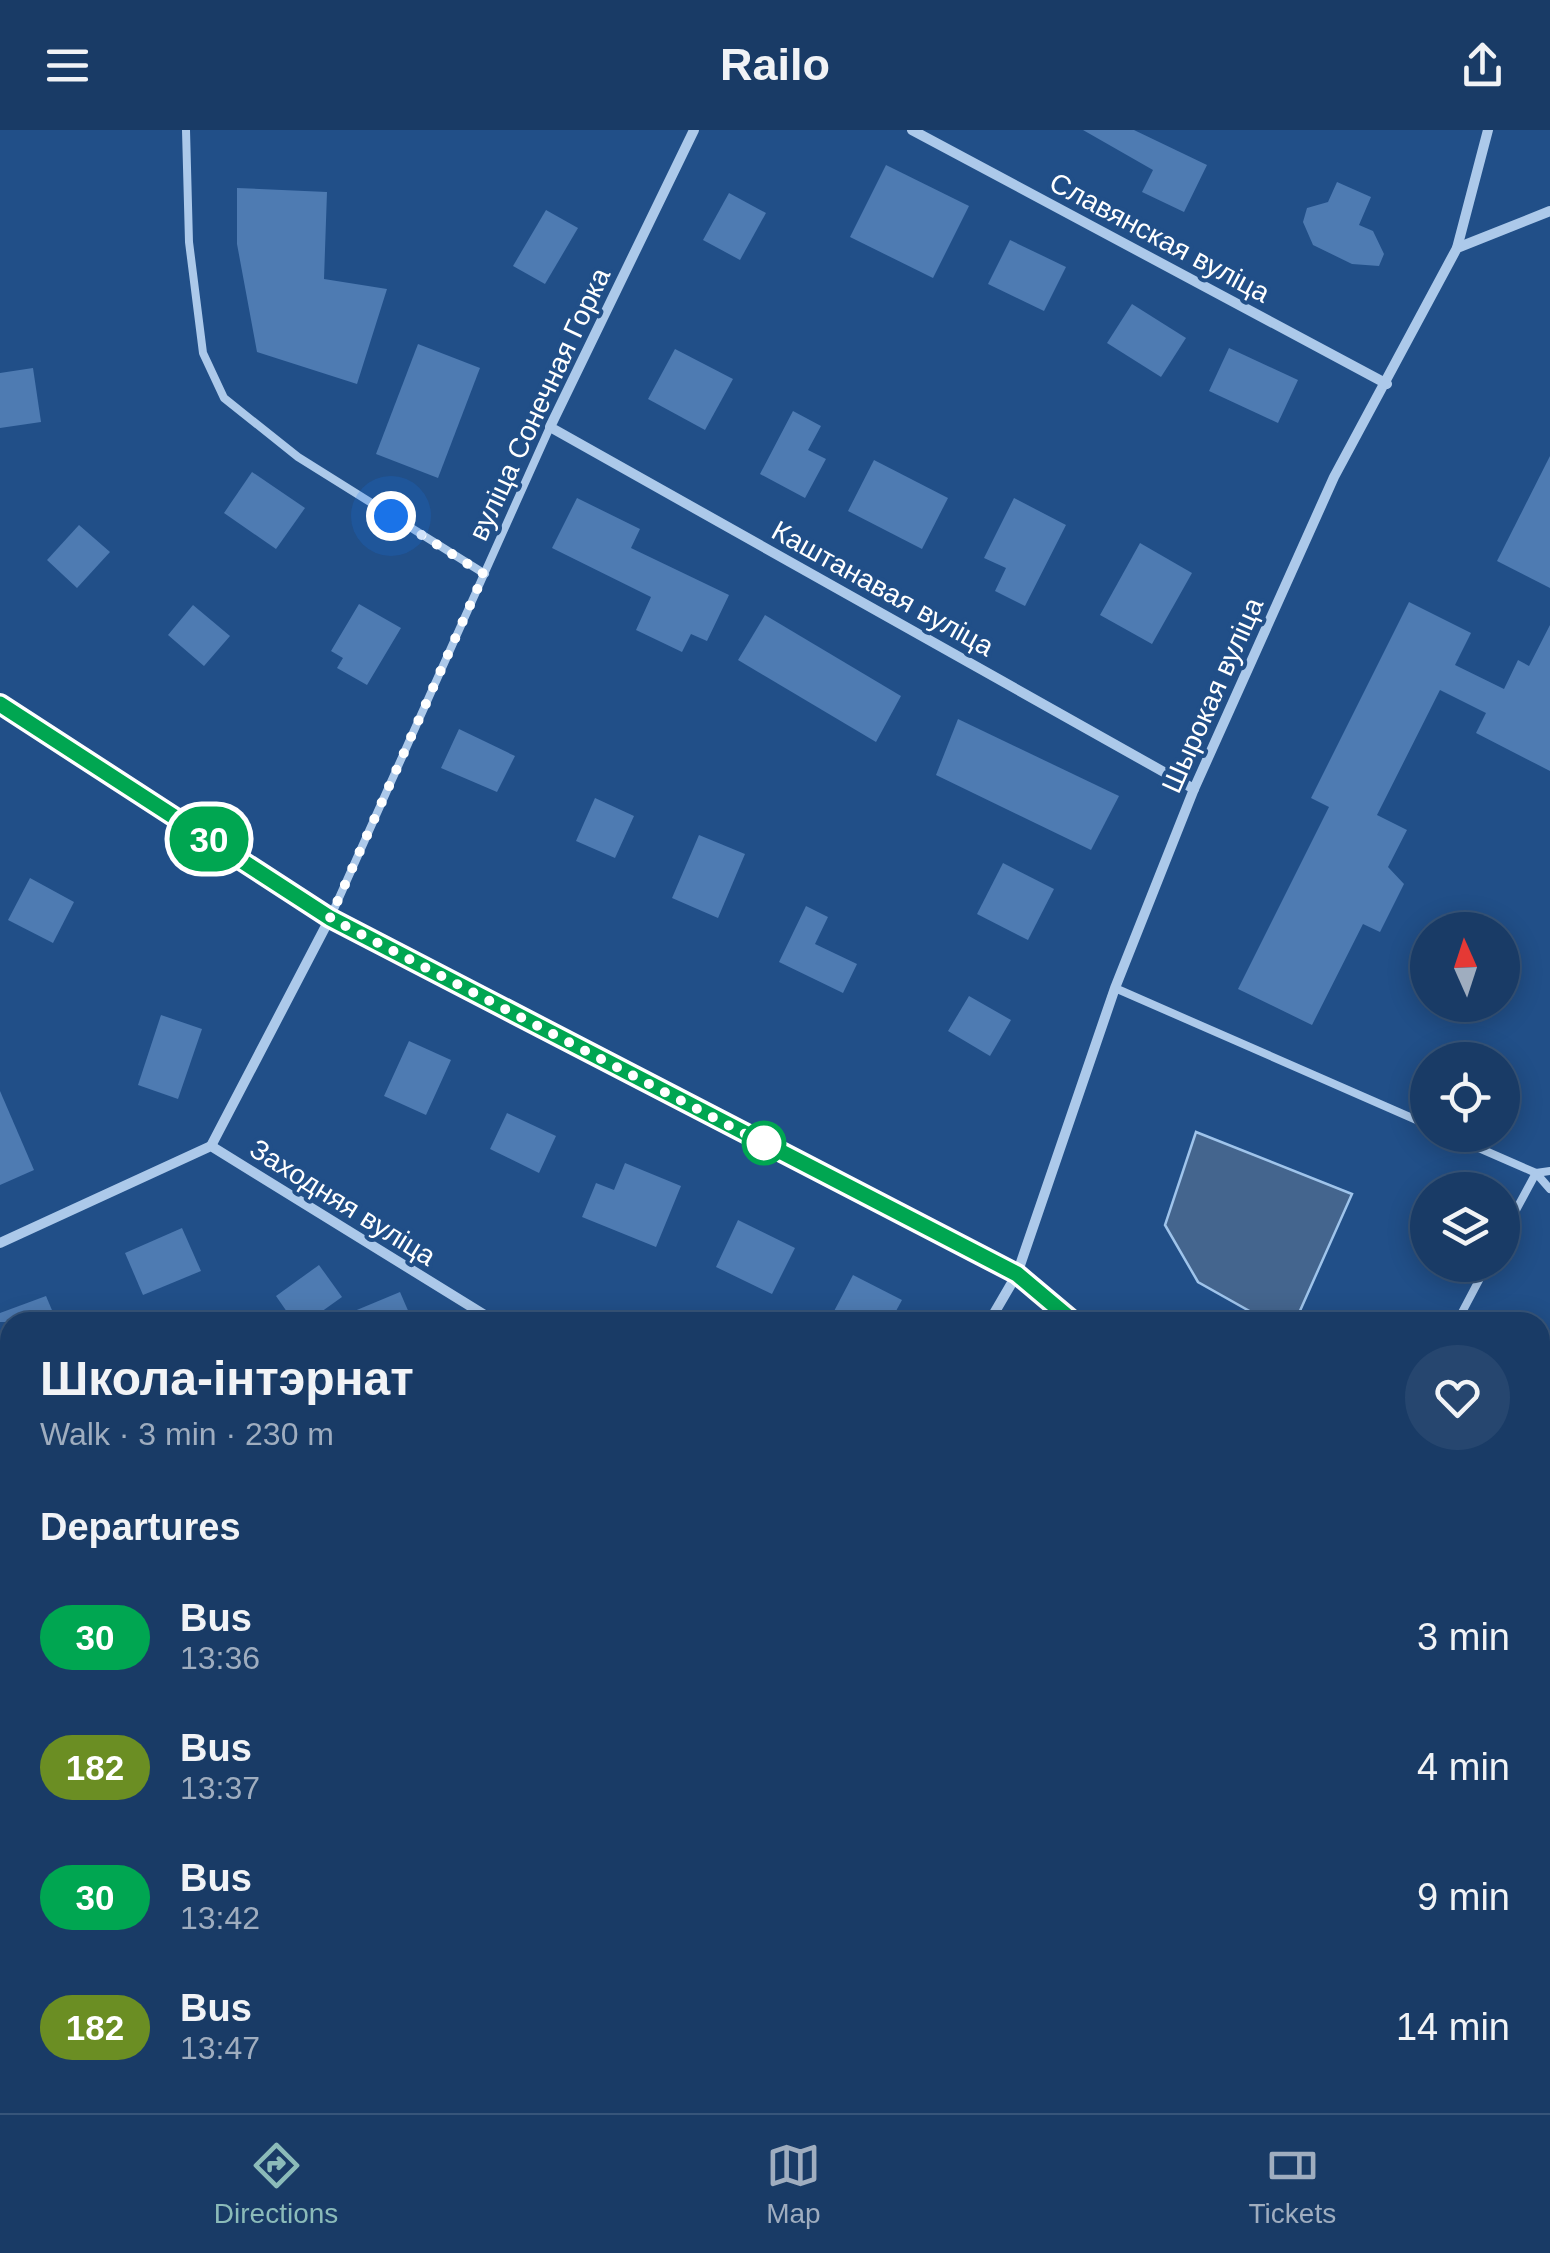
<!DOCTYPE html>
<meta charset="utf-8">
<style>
body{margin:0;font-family:Helvetica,sans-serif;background:#26466f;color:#f1f3f6;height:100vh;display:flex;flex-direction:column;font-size:38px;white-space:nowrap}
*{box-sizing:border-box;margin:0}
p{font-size:32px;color:#9fadbf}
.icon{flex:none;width:55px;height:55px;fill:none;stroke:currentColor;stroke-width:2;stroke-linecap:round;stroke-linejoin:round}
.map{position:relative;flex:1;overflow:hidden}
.side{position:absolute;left:0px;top:1182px;width:1550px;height:802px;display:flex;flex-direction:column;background:#193b66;border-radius:30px 30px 0 0;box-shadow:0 5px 25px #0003,0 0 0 2px #37557a}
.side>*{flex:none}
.badge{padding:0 20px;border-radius:32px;font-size:35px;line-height:65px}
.needle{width:65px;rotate:357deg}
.fabs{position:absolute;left:1410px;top:782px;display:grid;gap:20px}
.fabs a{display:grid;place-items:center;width:110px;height:110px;border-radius:50%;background:#193b66;box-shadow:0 5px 25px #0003,0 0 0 2px #37557a;font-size:50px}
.you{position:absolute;width:50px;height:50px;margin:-25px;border:8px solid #fff;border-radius:50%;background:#1a73e8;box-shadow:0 0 0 15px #1a73e833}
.map>.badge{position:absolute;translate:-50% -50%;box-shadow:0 0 0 5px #fff}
h2{padding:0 40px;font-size:38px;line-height:90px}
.round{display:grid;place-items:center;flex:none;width:105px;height:105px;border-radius:52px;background:#26466f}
.headline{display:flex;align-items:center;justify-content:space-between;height:170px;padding:0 40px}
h1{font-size:48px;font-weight:700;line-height:75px}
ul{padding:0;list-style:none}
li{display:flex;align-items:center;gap:30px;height:130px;padding:0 40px}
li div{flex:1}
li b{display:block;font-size:38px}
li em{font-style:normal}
li .badge{min-width:110px;font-weight:700;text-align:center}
header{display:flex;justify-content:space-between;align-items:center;height:130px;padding:0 40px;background:#193b66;font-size:45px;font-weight:700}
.menu{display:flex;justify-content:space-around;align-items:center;height:140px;border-top:2px solid #37557a;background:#193b66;font-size:28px;color:#9fadbf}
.menu a{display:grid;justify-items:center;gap:5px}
.menu .active{color:#8bbbb9}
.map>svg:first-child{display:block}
</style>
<header><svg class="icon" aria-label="menu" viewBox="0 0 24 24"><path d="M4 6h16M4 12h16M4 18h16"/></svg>Railo<svg class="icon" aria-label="share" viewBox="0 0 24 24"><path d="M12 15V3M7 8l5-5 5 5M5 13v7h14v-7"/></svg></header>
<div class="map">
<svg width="1550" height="1983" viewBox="0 0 1550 1983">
<rect width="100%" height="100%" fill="#214f88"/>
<!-- water -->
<path fill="#44658e" stroke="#9fc4eb" stroke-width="2.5" d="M1196,1002L1352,1064L1295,1192H1269L1198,1152L1165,1095Z"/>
<!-- building -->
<g fill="#4e7bb2">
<path d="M1083,0H1134L1207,35L1184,82L1142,62L1153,40Z"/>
<path d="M886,35L969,76L933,148L850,107Z"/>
<path d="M1337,52L1371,67L1359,95L1373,101L1384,124L1379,136L1352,134L1313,115L1303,92L1307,78L1328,72Z"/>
<path d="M237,58L327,62L324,149L387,159L357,254L257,222L237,114Z"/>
<path d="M729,63L766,83L740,130L703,110Z"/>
<path d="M546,80L578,98L545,154L513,136Z"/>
<path d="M1010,110L1066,137L1044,181L988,154Z"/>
<path d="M1132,174L1186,208L1161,247L1107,213Z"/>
<path d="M418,214L480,238L438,348L376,324Z"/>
<path d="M1229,218L1298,250L1278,293L1209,261Z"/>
<path d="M675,219L733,249L705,300L648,269Z"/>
<path d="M33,238L41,292L0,298V243Z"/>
<path d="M793,281L821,296L808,320L826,329L805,368L760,344Z"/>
<path d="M1550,326V458L1497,431Z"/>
<path d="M874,330L948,368L922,419L848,381Z"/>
<path d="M252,342L305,378L276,419L224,383Z"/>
<path d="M577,368L640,399L631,418L729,465L707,511L691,504L682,522L636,500L651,467L552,418Z"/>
<path d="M1014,368L1066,395L1025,476L995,461L1006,438L984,428Z"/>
<path d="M79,395L110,422L77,458L47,430Z"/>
<path d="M1140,413L1192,443L1152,514L1100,485Z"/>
<path d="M1409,472L1471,503L1455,535L1504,559L1518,530L1529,536L1550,495V641L1476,603L1486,583L1440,560L1377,685L1407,700L1388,737L1404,754L1380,802L1363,794L1312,895L1238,859L1329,677L1311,668Z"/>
<path d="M359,474L401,498L367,555L337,538L343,528L331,521Z"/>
<path d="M193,475L230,506L204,536L168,505Z"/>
<path d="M765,485L901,566L876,612L738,530Z"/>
<path d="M958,589L1119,666L1091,720L936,645Z"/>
<path d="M459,599L515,626L497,662L441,638Z"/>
<path d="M595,668L634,686L615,728L576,711Z"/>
<path d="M699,705L745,724L718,788L672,768Z"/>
<path d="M1003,733L1054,759L1028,810L977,784Z"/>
<path d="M30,748L74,772L53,813L8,790Z"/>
<path d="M806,776L828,787L815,814L857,834L843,863L779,832Z"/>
<path d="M969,866L1011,890L990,926L948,901Z"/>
<path d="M161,885L202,899L178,969L138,955Z"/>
<path d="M409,911L451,930L426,985L384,966Z"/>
<path d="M0,961L34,1040L0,1055Z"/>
<path d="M507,983L556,1006L539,1043L490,1019Z"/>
<path d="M625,1033L681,1056L656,1117L582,1087L596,1053L614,1060Z"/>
<path d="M738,1090L795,1118L772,1164L716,1137Z"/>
<path d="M182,1098L201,1141L143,1165L125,1123Z"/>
<path d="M319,1135L342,1167L307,1192H294L276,1166Z"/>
<path d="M853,1145L902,1170L890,1192H846L832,1185Z"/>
<path d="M400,1162L413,1192H328Z"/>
<path d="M46,1166L57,1192H0V1183Z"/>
</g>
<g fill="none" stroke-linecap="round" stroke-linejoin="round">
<!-- path -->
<path stroke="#acc9ea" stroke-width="5" stroke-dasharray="5 8" stroke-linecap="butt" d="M177,1983L181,1975"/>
<!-- lane -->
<g stroke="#acc9ea" stroke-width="8">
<path d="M186,0L189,112L203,223L224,268L298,327L485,444"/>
<path d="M330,788L550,297"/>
<path d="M1115,858L1428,995"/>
<path d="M1449,1005L1536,1043L1550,1059"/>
<path d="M1502,1106L1536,1043L1550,1041"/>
<path d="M1458,1190L1487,1135"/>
</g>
<!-- street -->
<g stroke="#acc9ea" stroke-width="10">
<path d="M694,0L550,297L1194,659"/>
<path d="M912,0L1387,254"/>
<path d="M1457,118L1488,0"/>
<path d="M0,574L330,788L1017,1144L1074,1192"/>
<path d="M211,1016L330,788"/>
<path d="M0,1113L211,1016L496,1192"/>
<path d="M989,1192L1017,1144L1115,858L1194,659L1334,347L1457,118L1550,81"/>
<path d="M1540,1367H1550"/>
<path d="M1036,1975L1037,1983"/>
<path d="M976,1983L1018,1975"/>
<path d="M1352,1983V1975"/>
</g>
</g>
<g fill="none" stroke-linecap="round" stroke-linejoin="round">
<!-- line casing -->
<g stroke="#fff" stroke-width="22">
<path id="line" d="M0,574L330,788L1017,1144L1074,1192"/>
</g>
<!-- line -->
<use href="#line" stroke="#00a651" stroke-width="15"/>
<!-- walk -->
<path stroke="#fff" stroke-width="10" stroke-dasharray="0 18" d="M391,386L484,444L330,788L776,1020L764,1013"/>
</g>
<!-- markers -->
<circle fill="#fff" stroke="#00a651" stroke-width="5" cx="764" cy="1013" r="20"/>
<g text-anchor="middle" stroke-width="8" stroke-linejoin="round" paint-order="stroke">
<!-- street labels -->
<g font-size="28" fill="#fff" stroke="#214f88">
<text transform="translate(1160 107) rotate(28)" y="10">Славянская вуліца</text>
<text transform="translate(539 274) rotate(-65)" y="10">вуліца Сонечная Горка</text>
<text transform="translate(883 458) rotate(29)" y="10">Каштанавая вуліца</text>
<text transform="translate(1212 565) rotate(-66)" y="10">Шырокая вуліца</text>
<text transform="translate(343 1072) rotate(32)" y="10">Заходняя вуліца</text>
</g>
</g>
</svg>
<div class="fabs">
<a><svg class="needle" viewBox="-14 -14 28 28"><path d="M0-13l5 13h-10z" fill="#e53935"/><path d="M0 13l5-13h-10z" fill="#9fadbf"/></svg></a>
<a><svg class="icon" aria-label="locate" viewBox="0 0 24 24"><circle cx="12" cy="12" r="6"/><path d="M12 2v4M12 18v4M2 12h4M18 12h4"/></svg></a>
<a><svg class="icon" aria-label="layers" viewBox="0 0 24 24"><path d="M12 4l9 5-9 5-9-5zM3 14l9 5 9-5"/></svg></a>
</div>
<div class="you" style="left:391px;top:386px"></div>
<b class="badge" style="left:209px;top:709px;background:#00a651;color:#fff">30</b>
<section class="side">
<div class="headline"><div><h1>Школа-інтэрнат</h1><p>Walk · 3 min · 230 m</p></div><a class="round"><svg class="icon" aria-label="heart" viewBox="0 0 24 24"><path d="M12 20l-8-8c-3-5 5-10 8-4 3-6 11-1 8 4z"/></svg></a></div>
<h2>Departures</h2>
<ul>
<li><span class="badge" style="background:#00a651;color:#fff">30</span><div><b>Bus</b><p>13:36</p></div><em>3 min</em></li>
<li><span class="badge" style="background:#6b8e23;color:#fff">182</span><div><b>Bus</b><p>13:37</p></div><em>4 min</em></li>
<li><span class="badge" style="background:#00a651;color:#fff">30</span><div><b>Bus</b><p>13:42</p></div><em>9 min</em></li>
<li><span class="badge" style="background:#6b8e23;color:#fff">182</span><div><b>Bus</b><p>13:47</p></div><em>14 min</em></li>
</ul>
</section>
</div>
<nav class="menu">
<a class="active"><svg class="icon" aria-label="directions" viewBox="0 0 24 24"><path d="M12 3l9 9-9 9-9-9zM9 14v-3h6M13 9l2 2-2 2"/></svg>Directions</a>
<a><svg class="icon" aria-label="map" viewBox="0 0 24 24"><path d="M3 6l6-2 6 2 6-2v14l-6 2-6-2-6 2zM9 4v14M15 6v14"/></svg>Map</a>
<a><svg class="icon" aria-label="tickets" viewBox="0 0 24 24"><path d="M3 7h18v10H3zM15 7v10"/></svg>Tickets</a>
</nav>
